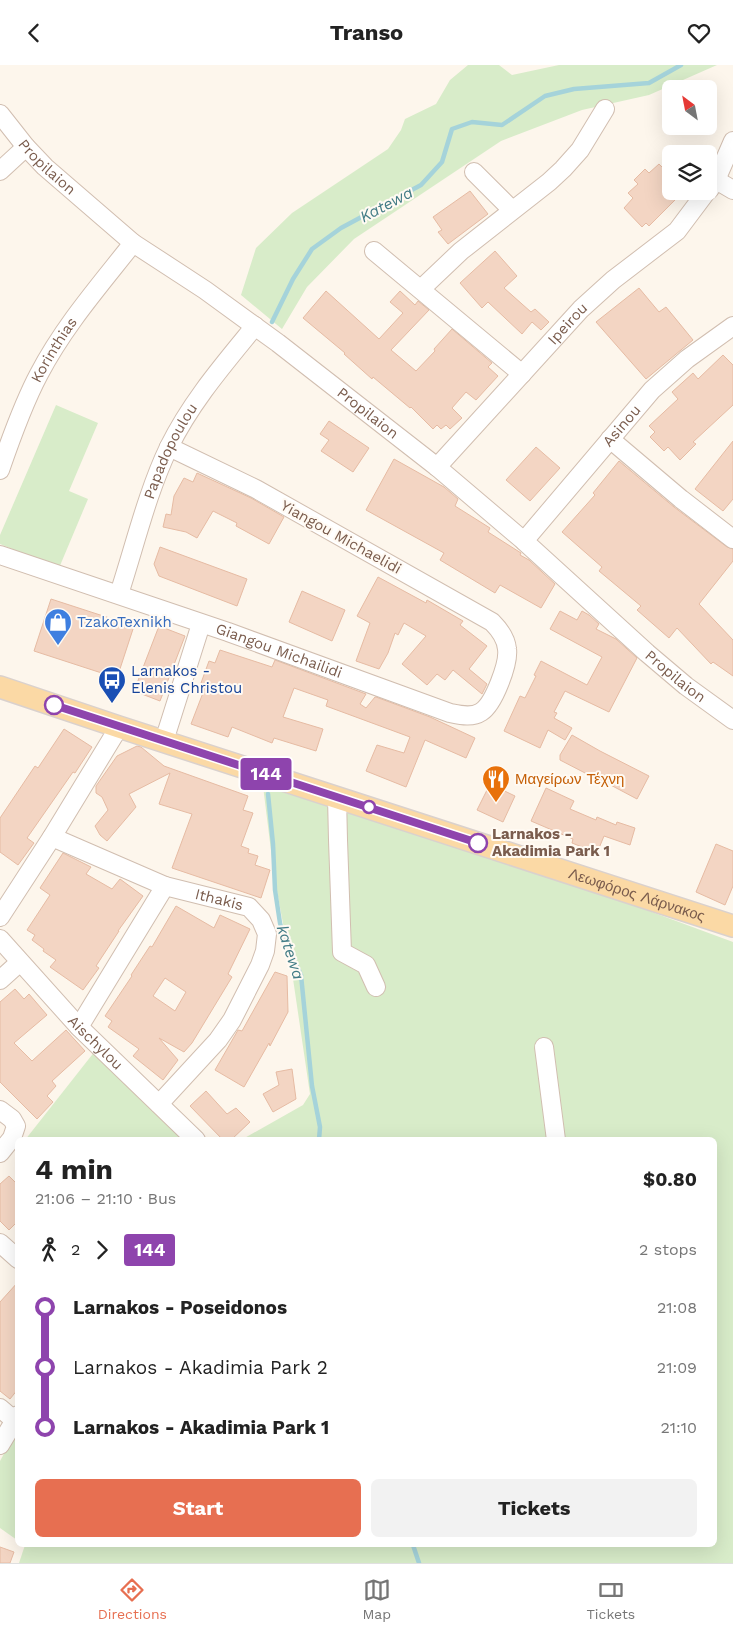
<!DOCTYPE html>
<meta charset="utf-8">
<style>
body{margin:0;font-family:"Work Sans",sans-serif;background:#f2f2f2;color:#222;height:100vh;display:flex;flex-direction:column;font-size:19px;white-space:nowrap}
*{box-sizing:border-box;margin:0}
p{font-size:16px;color:#767676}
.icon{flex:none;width:28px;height:28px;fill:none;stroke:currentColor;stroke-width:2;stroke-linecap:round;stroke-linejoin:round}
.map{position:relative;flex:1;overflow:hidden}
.details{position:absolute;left:15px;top:1072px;width:702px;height:410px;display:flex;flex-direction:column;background:#fff;border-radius:8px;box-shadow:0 5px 20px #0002}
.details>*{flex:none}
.badge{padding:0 10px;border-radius:4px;font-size:18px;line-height:32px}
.needle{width:32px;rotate:328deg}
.fabs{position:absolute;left:662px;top:15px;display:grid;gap:10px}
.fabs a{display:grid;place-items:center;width:55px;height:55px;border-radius:8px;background:#fff;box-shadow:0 5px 20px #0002;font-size:25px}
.map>.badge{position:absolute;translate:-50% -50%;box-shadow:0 0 0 2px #fff}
.legs{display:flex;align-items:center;gap:8px;height:55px;padding:0 20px;font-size:16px}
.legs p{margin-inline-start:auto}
.headline{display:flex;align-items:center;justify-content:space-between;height:85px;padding:0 20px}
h1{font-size:28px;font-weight:700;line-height:38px}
.action{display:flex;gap:10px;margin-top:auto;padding:10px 20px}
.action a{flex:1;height:58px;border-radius:8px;background:#e76f51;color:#fff;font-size:20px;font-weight:700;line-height:58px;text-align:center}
.action a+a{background:#f2f2f2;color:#222}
ul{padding:0 20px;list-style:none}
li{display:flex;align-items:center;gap:18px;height:60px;font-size:19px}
li i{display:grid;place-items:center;width:8px;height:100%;margin:0 6px;background:currentColor}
li i::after{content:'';width:12px;height:12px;margin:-6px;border:4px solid;border-radius:50%;background:#fff}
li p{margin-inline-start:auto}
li:first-child i{background:linear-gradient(#0000 50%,currentColor 0)}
li:last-child i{background:linear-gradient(currentColor 50%,#0000 0)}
header{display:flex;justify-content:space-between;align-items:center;height:65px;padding:0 20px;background:#fff;font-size:22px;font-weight:700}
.menu{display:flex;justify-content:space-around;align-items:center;height:70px;border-top:1px solid #e0e0e0;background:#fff;font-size:14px;color:#767676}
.menu a{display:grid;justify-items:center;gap:2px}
.menu .current{color:#e76f51}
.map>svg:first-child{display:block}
</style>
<header><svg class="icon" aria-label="back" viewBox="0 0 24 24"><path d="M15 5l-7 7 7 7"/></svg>Transo<svg class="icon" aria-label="heart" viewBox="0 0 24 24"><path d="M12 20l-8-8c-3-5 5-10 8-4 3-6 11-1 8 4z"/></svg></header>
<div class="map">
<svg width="733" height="1498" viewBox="0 0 733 1498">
<rect width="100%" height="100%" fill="#fdf6ec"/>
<!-- green -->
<g fill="#d8ecc9">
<path d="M468,0H499L512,10L559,0H717L649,30L582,45L501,76L354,174L307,222L282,264L241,230L256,183L292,148L388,84L401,65L405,54L436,39L450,15Z"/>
<path d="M56,340L98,358L69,426L88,434L59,503L0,479V470Z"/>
<path d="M263,721L435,774L595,826L733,877V1498H19L25,1480H715V1075H241L303,1040L310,1029L292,907L274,810Z"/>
<path d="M99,981L193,1075H25Z"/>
<path d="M17,1365V1475L0,1463V1396Z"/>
</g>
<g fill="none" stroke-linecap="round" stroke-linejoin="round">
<!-- stream -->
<g stroke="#a5d3da" stroke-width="4.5">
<path d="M272,257L293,214L312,184L341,163L421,120L442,97L452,64L472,57L502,60L545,31L574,24L649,18L681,0"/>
<path d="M268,729L273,779L275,825L280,858L285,876L301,910L312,1021L320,1062L319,1075"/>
<path d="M413,1480L419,1498"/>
</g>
</g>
<!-- building -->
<g fill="#f3d5c3" stroke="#e6bba3" fill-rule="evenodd">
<path d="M659,99L665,105L671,100V126H684L649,161L646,158L642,162L624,143L633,133L628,128L638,119L634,115L645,104L649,108Z"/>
<path d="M470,126L488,149L448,179L438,167L442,165L433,152Z"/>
<path d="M495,186L517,211L504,223L531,247L535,244L549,257L541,265L532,257L522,269L488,237L482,243L460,218Z"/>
<path d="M639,223L659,247L666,242L693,275L646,314L596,257Z"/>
<path d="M326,226L379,274L403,248L390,237L400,226L415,240L418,236L429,245L391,285L416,306L435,286L434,284L452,264L492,298L488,302L498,311L476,335L466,327L452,343L462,353L450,364L446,360L441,364L437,360L433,364L411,342L410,343L373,312L372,314L344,289L345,288L303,253Z"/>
<path d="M723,290L733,300V340L693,377L696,379L680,395L668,382L664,386L650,372L655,367L649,361L678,334L672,327L693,308L698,314Z"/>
<path d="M329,356L369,383L353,407L321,386L329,375L320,369Z"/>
<path d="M733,376V434L723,446L695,424Z"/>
<path d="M536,382L560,403L530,436L506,415Z"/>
<path d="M394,394L444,422L458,434L455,441L490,463L488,467L521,488L520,490L529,495L555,519L541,543L500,520L495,528L440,495L444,488L366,445Z"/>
<path d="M619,396L674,442L727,482L733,484V496L699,539L733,575V611L713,597L711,599L677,563L669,573L637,545L641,541L599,506L602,502L562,467L595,430L593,428Z"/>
<path d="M197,408L251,433L284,452L269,479L236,461L237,458L213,446L197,473L186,467L163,462L166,449L171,450L174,431L184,413L193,417Z"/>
<path d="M160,482L247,514L237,541L159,511L154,499Z"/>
<path d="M378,512L426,538L427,535L463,556L460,560L487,581L469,604L487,619L482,629L453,605L445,615L437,609L427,620L402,599L426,571L404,558L398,570L395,568L388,588L379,604L356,596L370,558L357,551Z"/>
<path d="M302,526L345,545L332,576L289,557Z"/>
<path d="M51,534L134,561L117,613L34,586Z"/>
<path d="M560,546L577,555L582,546L589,550L599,559L596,564L616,574L637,593L609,647L565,626L554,647L557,648L554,653L572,663L565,675L548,665L540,683L504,666L520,631L525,633L536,611L534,610L541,596L587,620L602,592L550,564Z"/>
<path d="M159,561L185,571L160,636L134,626Z"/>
<path d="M220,585L272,602L275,595L366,629L360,639L366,643L375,632H376L430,652L475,673L466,693L425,675L406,722L366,706L377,680L404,688L410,672L326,641L328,635L294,623L283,652L323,664L316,686L274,673L272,678L232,662L228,672L191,659L206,620L201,618L209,596L215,598Z"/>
<path d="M64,664L92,682L75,708L73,707L27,773L34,778L18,800L0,787V753L35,701L38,703Z"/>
<path d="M572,670L600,686L649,711L637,734L588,708L587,709L560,695V690Z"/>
<path d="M137,681L141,682L164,701L248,731L243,745L253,748L241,781L249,784L248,788L258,791L255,800L270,805L261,833L172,803L192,749L159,739L170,708L129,729L136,742L107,776L100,770L95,761L108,745L102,732L96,728V721L117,691Z"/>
<path d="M490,719L515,731L503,757L477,745Z"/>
<path d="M546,723L574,736L570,744L596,755L597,752L616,760L617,757L635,763L630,780L604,771L597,788L572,778L573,774L531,756Z"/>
<path d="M716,779L733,786V821L725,840L696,827Z"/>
<path d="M63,788L91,802L86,809L112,824L120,814L143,831L118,866H119L96,901L99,903L83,925L50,902L56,895L43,886L44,884L32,875L35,870L27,865L50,830L40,823Z"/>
<path d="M176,841L214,863L220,850L250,864L228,909L232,912L192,978L184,987L159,973L178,995L163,1015L133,991L139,984L108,962L112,956L105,951L132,911L131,910L150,881L152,882ZM165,913L186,927L175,946L153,931Z"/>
<path d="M275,907L287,911L288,947L270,981L269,978L244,1022L215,1005L238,965L242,966Z"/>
<path d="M15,924L24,934L29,929L47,950L14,978L32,996L66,965L85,986L52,1016L56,1021L47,1031L53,1037L37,1054L0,1017V937Z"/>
<path d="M292,1004L296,1034L273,1047L263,1029L279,1020L276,1007Z"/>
<path d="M206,1026L227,1049L236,1043L250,1057L231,1075H223L190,1041Z"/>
<path d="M9,1111L18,1120V1156L9,1165L0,1156V1119Z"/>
<path d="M18,1217V1324L10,1334L0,1326V1237Z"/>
<path d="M0,1482L14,1487L10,1498H0Z"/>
</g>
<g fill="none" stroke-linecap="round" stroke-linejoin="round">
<!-- minor casing -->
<g stroke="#d1beb0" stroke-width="20">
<g id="minor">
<path id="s1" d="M0,49L26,82L45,102L133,178L205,225L278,278L437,402L524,476L647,588L686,621L733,655"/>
<path d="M0,106L26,82"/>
<path d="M474,107L512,145"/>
<path d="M716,115L733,125"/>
<path d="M709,125L716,115L733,76"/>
<path d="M374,186L522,309"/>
<path d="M421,224L461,186L549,117L563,104L580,85L605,44"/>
<path d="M610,374L681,434L733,474"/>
<path id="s2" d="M437,402L581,244L613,215L677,166L707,126"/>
<path id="s3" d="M0,405C11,373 23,339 39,309C64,261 100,220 133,178"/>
<path id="s4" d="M524,476L652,325L687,294L733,261"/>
<path id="s5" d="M0,490L228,567L450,648C460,650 472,653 481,647C494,639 509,598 507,584C506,573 499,564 492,557L256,424L169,382"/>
<path id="s6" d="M119,529C135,480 147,428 169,382C191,337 224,299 255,261"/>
<path d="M164,676L201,559"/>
<path d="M337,732L338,775L342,887L366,900L376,922"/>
<path id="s7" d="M52,772L165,821L249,842L261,855L267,869L265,886L260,900L232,955L218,975L159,1039"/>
<path d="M0,852L52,772L119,662"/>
<path id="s8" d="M0,874L79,962L196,1075"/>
<path d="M0,915L20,897"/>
<path d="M79,962L165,821"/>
<path d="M544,982L556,1075"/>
<path d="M0,1045L12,1054L16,1061L12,1073L0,1088"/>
<path d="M0,1178L18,1194"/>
<path d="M0,1343L14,1355"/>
<path d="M0,1380L18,1350"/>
</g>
</g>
<!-- major casing -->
<g stroke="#dad1cd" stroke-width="24">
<g id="major">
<path id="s9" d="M0,622L119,662L733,861"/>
</g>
</g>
<!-- minor -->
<use href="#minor" stroke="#fff" stroke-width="18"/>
<!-- major -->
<use href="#major" stroke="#fbd9a5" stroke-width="21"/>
</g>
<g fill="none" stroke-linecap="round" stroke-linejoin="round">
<!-- line-1 casing -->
<g stroke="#fff" stroke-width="11">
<path id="line-1" d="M54,640L478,778"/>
</g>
<!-- line-1 -->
<use href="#line-1" stroke="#8e44ad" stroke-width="8"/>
</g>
<!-- icons -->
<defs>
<g id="shop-pin" transform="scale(1.4375)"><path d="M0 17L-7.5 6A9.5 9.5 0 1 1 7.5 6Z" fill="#3f7fe0" stroke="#fffaf3"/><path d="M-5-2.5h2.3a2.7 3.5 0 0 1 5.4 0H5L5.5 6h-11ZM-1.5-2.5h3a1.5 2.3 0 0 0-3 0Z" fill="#fff"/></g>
<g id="bus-pin" transform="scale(1.4375)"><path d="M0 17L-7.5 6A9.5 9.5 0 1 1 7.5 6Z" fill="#1a4fb4" stroke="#fffaf3"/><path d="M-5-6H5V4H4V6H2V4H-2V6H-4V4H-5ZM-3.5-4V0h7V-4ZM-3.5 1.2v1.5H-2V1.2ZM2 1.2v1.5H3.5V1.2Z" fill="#fff"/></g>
<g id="restaurant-pin" transform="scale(1.4375)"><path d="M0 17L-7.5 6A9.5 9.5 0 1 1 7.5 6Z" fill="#e8710a" stroke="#fffaf3"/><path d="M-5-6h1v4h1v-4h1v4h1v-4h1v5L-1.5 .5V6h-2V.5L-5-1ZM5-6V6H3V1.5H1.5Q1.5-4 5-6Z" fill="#fff"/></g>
</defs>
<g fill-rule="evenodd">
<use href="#shop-pin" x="58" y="557"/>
<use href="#bus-pin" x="112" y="615"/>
<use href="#restaurant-pin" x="496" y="714"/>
</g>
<!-- markers -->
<g fill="#fff" stroke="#8e44ad" stroke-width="2.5">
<circle cx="54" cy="640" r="9"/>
<circle cx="369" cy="742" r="6"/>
<circle cx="478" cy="778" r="9"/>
</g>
<g text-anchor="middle" stroke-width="4" stroke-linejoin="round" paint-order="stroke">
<!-- street labels -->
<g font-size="15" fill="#7a5c4d" stroke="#fffaf3">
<text dy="5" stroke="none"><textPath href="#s1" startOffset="71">Propilaion</textPath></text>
<text dy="5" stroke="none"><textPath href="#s2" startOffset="194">Ipeirou</textPath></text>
<text dy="5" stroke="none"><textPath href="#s3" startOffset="132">Korinthias</textPath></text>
<text dy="5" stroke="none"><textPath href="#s1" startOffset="476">Propilaion</textPath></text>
<text dy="5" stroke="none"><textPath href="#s4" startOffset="151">Asinou</textPath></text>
<text dy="5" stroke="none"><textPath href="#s6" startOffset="152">Papadopoulou</textPath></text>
<text transform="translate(341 472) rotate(29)" y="5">Yiangou Michaelidi</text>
<text dy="5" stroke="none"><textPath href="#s5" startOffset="295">Giangou Michailidi</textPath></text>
<text dy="5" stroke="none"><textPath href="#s1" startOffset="881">Propilaion</textPath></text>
<text dy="5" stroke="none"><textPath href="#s9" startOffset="670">Λεωφόρος Λάρνακος</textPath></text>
<text dy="5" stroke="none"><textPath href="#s7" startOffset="179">Ithakis</textPath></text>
<text dy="5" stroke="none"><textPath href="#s8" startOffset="141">Aischylou</textPath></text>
</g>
<!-- shop labels -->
<g font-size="15" fill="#366cbe" stroke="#fffaf3" text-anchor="start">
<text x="77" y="562">TzakoTexnikh</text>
</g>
<!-- transit labels -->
<g font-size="15" fill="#164399" stroke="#fffaf3" text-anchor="start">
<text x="131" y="611">Larnakos -<tspan x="131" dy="17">Elenis Christou</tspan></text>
</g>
<!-- food labels -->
<g font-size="15" fill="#c56008" stroke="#fffaf3" text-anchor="start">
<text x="515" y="719">Μαγείρων Τέχνη</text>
</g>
<!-- stop labels -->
<g font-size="15" font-weight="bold" fill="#7a5c4d" stroke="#fffaf3" text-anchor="start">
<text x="492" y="774">Larnakos -<tspan x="492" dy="17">Akadimia Park 1</tspan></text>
</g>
<!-- water labels -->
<g font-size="16" font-style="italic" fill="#437c86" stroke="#fffaf3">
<text transform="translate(386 139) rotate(-28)" y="6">Katewa</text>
<text transform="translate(291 887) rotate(72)" y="6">katewa</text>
</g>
</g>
</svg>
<div class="fabs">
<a><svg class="needle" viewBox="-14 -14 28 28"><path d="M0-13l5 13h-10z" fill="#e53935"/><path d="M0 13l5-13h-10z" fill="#767676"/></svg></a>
<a><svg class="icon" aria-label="layers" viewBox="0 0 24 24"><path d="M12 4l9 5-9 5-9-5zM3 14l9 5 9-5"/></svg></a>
</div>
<b class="badge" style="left:266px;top:709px;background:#8e44ad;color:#fff">144</b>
<section class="details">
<div class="headline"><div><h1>4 min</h1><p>21:06 – 21:10 · Bus</p></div><b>$0.80</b></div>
<div class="legs"><svg class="icon" aria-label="walk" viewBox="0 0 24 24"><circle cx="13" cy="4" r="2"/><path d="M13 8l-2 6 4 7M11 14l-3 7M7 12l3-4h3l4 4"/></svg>2<svg class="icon" aria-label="forward" viewBox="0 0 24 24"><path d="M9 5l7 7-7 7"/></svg><b class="badge" style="background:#8e44ad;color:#fff">144</b><p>2 stops</p></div>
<ul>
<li><i style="color:#8e44ad"></i><b>Larnakos - Poseidonos</b><p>21:08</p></li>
<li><i style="color:#8e44ad"></i><span>Larnakos - Akadimia Park 2</span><p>21:09</p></li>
<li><i style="color:#8e44ad"></i><b>Larnakos - Akadimia Park 1</b><p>21:10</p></li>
</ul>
<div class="action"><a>Start</a><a>Tickets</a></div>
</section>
</div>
<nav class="menu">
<a class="current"><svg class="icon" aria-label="directions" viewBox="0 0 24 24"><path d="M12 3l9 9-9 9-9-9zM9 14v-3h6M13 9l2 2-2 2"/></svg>Directions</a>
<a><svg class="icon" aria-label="map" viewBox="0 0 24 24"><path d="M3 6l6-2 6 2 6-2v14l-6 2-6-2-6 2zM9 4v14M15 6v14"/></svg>Map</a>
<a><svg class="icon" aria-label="tickets" viewBox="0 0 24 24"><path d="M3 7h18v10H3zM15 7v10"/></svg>Tickets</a>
</nav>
